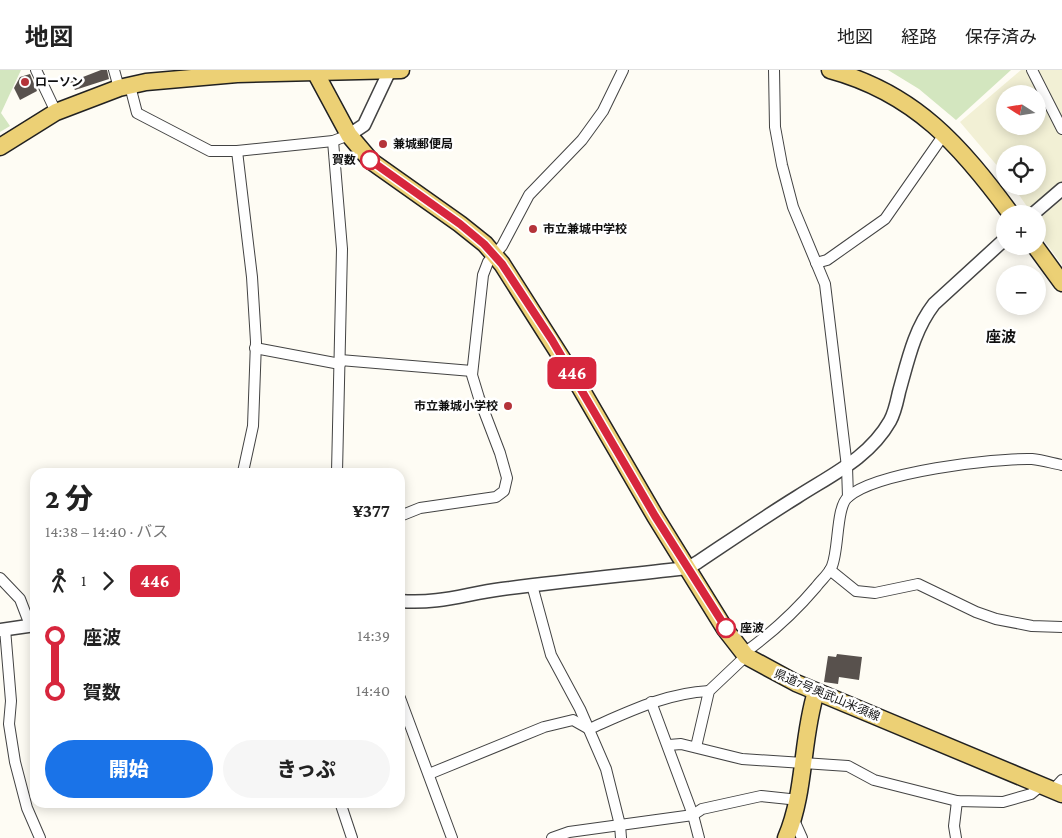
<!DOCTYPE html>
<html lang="ja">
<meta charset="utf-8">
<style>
body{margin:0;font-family:"Crimson Pro","Noto Sans JP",serif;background:#f6f6f6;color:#222;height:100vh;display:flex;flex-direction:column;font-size:19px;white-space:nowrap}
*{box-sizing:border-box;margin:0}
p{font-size:16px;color:#767676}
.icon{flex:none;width:28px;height:28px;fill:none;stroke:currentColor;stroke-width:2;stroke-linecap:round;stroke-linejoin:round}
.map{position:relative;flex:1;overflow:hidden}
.panel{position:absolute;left:30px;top:398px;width:375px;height:340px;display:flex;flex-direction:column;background:#fff;border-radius:15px;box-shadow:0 2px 12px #0003}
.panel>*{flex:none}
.badge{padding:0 10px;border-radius:8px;font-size:18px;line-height:32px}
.needle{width:32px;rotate:282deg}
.tools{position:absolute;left:996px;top:15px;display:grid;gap:10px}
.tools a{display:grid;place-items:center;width:50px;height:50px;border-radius:50%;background:#fff;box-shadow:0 2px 12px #0003;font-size:25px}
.map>.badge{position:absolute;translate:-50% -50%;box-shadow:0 0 0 2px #fff}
.legs{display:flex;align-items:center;gap:8px;height:55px;padding:0 15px;font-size:16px}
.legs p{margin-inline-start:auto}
.summary{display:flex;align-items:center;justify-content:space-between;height:85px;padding:0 15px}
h1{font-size:28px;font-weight:800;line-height:38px}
.primary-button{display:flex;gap:10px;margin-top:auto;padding:10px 15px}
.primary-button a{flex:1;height:58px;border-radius:30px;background:#1a73e8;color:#fff;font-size:20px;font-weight:800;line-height:58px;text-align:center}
.primary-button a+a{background:#f6f6f6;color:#222}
ul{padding:0 15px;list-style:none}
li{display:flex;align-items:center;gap:18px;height:55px;font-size:19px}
li i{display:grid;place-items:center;width:8px;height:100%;margin:0 6px;background:currentColor}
li i::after{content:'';width:12px;height:12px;margin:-6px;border:4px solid;border-radius:50%;background:#fff}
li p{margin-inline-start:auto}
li:first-child i{background:linear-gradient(#0000 50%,currentColor 0)}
li:last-child i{background:linear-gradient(currentColor 50%,#0000 0)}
header{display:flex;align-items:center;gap:30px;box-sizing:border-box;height:70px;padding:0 25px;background:#fff;border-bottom:1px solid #e0e0e0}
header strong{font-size:24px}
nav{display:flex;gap:28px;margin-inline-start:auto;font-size:18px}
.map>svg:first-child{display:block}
</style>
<header>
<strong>地図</strong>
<nav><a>地図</a><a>経路</a><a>保存済み</a></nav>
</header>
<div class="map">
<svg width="1062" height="768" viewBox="0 0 1062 768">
<rect width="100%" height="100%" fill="#fefcf4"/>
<!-- farmland -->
<g fill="#f2f0d5" fill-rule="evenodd">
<path d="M1021,0H1062V113L1030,141L1013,116H1038V84H1005V105L960,52ZM1005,24H1038V56H1005Z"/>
<path d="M1062,129V195L1038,162V150Z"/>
</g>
<!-- green -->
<g fill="#d3e6bf">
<path d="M0,0H21L1,43L10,56L0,62Z"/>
<path d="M888,0H1011L956,50L919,19Z"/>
</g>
<!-- building -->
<g fill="#58514d">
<path d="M101,0H107L109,9L75,20L70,12Z"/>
<path d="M30,4L37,21L20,30L14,18L20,7Z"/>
<path d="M837,584L862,587L859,610L839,607L838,614L824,612L828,586L836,587Z"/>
</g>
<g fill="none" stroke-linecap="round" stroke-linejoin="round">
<!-- minor casing -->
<g stroke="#434343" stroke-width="12">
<g id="minor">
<path d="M36,0L56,42"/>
<path d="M114,0L119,18"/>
<path d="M774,0L775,57L782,95L793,137L825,214L847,397L848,427"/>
<path d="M1032,0L1062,59"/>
<path d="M130,16L137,43L210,81H237L333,71L349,65"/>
<path d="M333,71L342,179L337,402"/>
<path d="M237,81L252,207L256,272L253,356L243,402"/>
<path d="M816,193L827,190L885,149L945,63"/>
<path d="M255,278L340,294"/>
<path d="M340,290L472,301"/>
<path d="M400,446L420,438L496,427L504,421L507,408L500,383L479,328L472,305L483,205L488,192L502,176L529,125L582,70L603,41L623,0"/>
<path d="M830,500L856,521L875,523L918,514L976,542L996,549L1032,556L1062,557"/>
<path d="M0,508L20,529L30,555"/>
<path d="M532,515L551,585L580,639L606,699L620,755L621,768"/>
<path d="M5,559L11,631L9,654L15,692L27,738L40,768"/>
<path d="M744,583C772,563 794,543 816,517C821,510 829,504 832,496C839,479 836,437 848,427C876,402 994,388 1032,389C1042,390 1052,393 1062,395"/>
<path d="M400,628L452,768"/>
<path d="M651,632L693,745L699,768"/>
<path d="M589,659C628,642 666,623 709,621"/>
<path d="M669,675L681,674L742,689L848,696L874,710L957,731L1003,732L1031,724L1042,715"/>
<path d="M696,677L709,621L746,586"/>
<path d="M429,704L544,657L573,650L589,659"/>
<path d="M1053,720L1062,710"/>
<path d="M340,732L352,768"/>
<path d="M794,750L802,768"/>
<path d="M552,768L569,762L693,745L702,739L761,726L799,730"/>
<path d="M956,768L954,756L957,731"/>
</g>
</g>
<!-- tertiary casing -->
<g stroke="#434343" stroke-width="15">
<g id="tertiary">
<path d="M349,65L364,55L390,0"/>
<path d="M1033,144L1062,119"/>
<path d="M400,531C441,534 464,524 502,519C564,511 626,505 688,498L698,492C731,470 763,448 797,427C831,405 869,388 890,351C895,342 897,331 899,322C908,290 914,260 934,234L1005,169"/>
<path d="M0,560L35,555"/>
</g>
</g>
<!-- primary casing -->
<g stroke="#212121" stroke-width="19">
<g id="primary">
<path d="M314,0L349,65L371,91L460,154L485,174L502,194L577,312L655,446L725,559L746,586L796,613L1062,724"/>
<path d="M830,0C915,23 961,76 1011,144"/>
<path d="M0,77L56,42L119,18L146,12L237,4L401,0"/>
<path d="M1035,176L1062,213"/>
<path d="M786,768C806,721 801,670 816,622"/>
</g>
</g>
<!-- minor -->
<use href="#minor" stroke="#fff" stroke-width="10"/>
<!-- tertiary -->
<use href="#tertiary" stroke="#fff" stroke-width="12"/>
<!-- primary -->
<use href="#primary" stroke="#ecd075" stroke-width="16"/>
</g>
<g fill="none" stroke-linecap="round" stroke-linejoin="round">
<!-- line-1 casing -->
<g stroke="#fff" stroke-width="11">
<path id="line-1" d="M370,90L460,154L484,174L502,194L552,270L655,446L726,558"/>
</g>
<!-- line-1 -->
<use href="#line-1" stroke="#d7263d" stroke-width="8"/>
</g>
<!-- markers -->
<g fill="#b43339" stroke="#fff" stroke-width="2">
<circle cx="25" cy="12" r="5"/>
<circle cx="383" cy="74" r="5"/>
<circle cx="533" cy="159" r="5"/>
<circle cx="508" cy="336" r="5"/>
</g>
<g fill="#fff" stroke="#d7263d" stroke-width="2.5">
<circle cx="370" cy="90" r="9"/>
<circle cx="726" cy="558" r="9"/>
</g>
<g text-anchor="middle" stroke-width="5" stroke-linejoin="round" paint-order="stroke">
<!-- poi labels -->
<g font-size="12" font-weight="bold" fill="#101010" stroke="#fff" text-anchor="start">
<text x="35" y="16">ローソン</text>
<text x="393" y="78">兼城郵便局</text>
<text x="543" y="163">市立兼城中学校</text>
<text x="498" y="340" text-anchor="end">市立兼城小学校</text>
</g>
<!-- stop labels -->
<g font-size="12" font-weight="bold" fill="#101010" stroke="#fff" text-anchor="end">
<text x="356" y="94">賀数</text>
<text x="740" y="562" text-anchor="start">座波</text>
</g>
<!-- street labels -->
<g font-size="12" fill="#101010" stroke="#fff">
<text transform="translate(827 625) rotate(23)" y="4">県道7号奥武山米須線</text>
</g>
<!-- quarter labels -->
<g font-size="15" font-weight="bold" fill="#101010" stroke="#fff">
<text x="1001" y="272">座波</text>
</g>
</g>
</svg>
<div class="tools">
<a><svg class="needle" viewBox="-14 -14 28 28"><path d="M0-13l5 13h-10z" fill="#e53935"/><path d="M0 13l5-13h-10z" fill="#767676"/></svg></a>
<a><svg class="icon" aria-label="locate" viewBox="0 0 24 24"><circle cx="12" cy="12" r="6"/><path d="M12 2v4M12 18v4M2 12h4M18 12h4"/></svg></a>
<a>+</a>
<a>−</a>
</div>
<b class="badge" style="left:572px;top:303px;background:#d7263d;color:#fff">446</b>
<section class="panel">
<div class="summary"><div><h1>2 分</h1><p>14:38 – 14:40 · バス</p></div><b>¥377</b></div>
<div class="legs"><svg class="icon" aria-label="walk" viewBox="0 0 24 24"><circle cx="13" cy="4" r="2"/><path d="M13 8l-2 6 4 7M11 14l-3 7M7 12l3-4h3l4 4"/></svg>1<svg class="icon" aria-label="forward" viewBox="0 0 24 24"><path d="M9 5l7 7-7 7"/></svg><b class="badge" style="background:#d7263d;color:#fff">446</b></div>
<ul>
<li><i style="color:#d7263d"></i><b>座波</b><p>14:39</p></li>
<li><i style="color:#d7263d"></i><b>賀数</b><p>14:40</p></li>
</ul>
<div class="primary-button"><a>開始</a><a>きっぷ</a></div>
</section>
</div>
